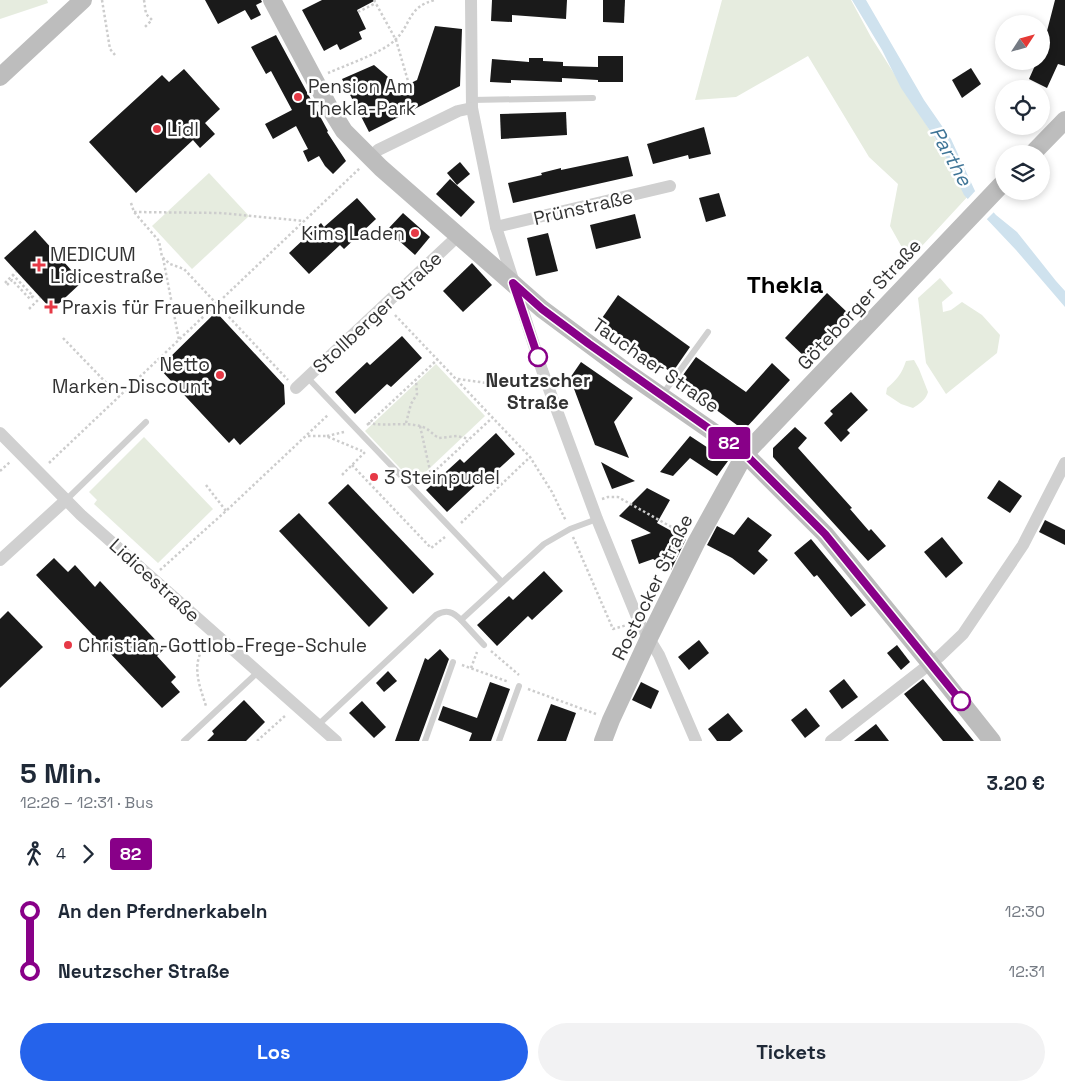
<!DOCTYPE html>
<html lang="de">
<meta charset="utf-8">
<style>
body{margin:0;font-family:"Space Grotesk",sans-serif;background:#f2f2f3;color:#1f2937;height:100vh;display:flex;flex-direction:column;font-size:19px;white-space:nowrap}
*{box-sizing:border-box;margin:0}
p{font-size:16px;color:#747a83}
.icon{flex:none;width:28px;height:28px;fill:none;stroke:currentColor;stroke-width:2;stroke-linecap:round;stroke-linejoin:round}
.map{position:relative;height:741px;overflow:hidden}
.side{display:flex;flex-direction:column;background:#fff;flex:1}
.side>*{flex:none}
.badge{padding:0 10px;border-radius:4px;font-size:18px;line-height:32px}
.needle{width:32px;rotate:54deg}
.fabs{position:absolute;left:995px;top:15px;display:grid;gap:10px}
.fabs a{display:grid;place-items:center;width:55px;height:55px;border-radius:50%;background:#fff;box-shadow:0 2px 8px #0003;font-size:25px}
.map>.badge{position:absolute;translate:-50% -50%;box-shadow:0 0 0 2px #fff}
.legs{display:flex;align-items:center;gap:8px;height:55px;padding:0 20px;font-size:16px}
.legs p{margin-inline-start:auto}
.head{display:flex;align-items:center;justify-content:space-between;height:85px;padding:0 20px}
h1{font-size:28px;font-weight:600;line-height:38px}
.primary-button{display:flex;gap:10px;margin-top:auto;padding:10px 20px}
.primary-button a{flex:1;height:58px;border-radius:30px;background:#2563eb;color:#fff;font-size:20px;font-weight:600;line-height:58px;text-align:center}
.primary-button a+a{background:#f2f2f3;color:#1f2937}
ul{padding:0 20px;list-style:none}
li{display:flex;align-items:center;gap:18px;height:60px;font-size:19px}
li i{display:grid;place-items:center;width:8px;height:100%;margin:0 6px;background:currentColor}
li i::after{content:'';width:12px;height:12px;margin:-6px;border:4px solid;border-radius:50%;background:#fff}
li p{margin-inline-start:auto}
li:first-child i{background:linear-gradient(#0000 50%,currentColor 0)}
li:last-child i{background:linear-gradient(currentColor 50%,#0000 0)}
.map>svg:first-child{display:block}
</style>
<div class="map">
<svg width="1065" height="741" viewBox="0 0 1065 741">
<rect width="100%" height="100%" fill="#fff"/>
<!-- green -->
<g fill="#e6ecdf">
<path d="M0,0H47L48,3L0,19Z"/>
<path d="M722,0H851L871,37L970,194L909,260L890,226L898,184L869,157L808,56L736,97L695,100Z"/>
<path d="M209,173L249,216L192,269L152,226Z"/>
<path d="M940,278L953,293L942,302L943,312L951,310L962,302L982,315L1000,335L997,353L946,394L926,363L918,298Z"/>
<path d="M914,360L919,369L928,392C926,400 919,404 913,408L901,404L886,394L887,388C897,380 902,373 906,361Z"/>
<path d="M436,364L485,416L414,483L365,431Z"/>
<path d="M144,437L213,509L158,563L94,504L97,500L89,492Z"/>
</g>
<!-- water -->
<path fill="#cfe2ee" d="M852,0H866L924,100L951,139L975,191L996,215L1017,232L1056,281L1065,291V307L1016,250L964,195L941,147L901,88L882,50Z"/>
<!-- pier -->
<path fill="#fff" d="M977,189L996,210L985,221L966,201Z"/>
<!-- building -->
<g fill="#1a1a1a">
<path d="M205,0H261L262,2L256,5L261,15L251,20L245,10L218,24Z"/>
<path d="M322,0H376L357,10L366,29L359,32L362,39L340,50L337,44L324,51L302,10Z"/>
<path d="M492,0H567L566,19L512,15V22L491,21Z"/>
<path d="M603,0H625L624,23L603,22Z"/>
<path d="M1055,0H1065V66L1058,64L1047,88L1029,79L1037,61H1041V30L1047,31Z"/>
<path d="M435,26L462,29L460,86L369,132L342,79L374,65L401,88L417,80Z"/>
<path d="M276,35L328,131L327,132L346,161L333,174L325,166L319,156L308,162L303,151L308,149L296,126L273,139L265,124L292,110L271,71L266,74L251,47Z"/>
<path d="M598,56H623V82H598V80L562,78V82L511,80V83L490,82L492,59L529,62V58H543V61L563,62V66L598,67Z"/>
<path d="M971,68L981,84L962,98L952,80Z"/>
<path d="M184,69L220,109L205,123L215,134L200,148L193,140L136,193L89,142L162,75L169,82Z"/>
<path d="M566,112L567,135L501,139L500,114Z"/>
<path d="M704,127L711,154L689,159L688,155L653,164L647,144Z"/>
<path d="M628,156L633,176L513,203L508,183L542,175L541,173L561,168V170Z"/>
<path d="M460,162L470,174L457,185L447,173Z"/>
<path d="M450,179L475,202L461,217L436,194Z"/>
<path d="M719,193L726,216L706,222L699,198Z"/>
<path d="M357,198L376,219L344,249L340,245L309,274L289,253L321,223L324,227Z"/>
<path d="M403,213L430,237L415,255L387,230Z"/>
<path d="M635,214L641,238L596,249L590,225Z"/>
<path d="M35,230L82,282L52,310L4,258Z"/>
<path d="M548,233L558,271L536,276L527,238Z"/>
<path d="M472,263L492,285L463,312L443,291Z"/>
<path d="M827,293L850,315L808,360L785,338Z"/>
<path d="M618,295L690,347L672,373L600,321Z"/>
<path d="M216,312L284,385L285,404L240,445L234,438L229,443L159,368Z"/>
<path d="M402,336L422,358L391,387L387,384L355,414L335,392L367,362L370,365Z"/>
<path d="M696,357L746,392L772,363L790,380L746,428H741L678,382Z"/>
<path d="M581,362L633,398L614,422L629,458L595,445L570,378Z"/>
<path d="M851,392L868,410L847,430L850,433L841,442L824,423L833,414L830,411Z"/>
<path d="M795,427L807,438L798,448L852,508L850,509L869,531L871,529L886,546L868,561L773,457V448Z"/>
<path d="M496,433L515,454L482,484L480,481L447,512L426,490L460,459L464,463Z"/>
<path d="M690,436L728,461L717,476L690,458L673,476L660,472Z"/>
<path d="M601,462L635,481L612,489Z"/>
<path d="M999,480L1022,496L1010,513L987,498Z"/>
<path d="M348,484L434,574L413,594L328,503Z"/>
<path d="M647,488L670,500L657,523L686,539L671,570L653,559L639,564L631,540L651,533L619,516Z"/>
<path d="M299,513L388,608L369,627L279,531Z"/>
<path d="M748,517L772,535L758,551L768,560L754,575L732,558L707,545L717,526L734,535Z"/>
<path d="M1045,520L1065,530V545L1039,532Z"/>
<path d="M942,537L963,563L946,578L924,552Z"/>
<path d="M811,539L866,605L851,617L817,575L814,577L794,553Z"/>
<path d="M54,558L68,572L75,565L95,587L100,581L164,649L157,656L176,677L171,682L180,692L162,708L36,575Z"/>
<path d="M544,571L563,591L532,620L528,616L497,646L477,625L509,596L513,600Z"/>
<path d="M8,611L43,647L0,688V619Z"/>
<path d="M699,640L709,653L689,670L678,657Z"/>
<path d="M897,645L910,662L901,670L887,653Z"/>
<path d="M440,649L449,659L419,741H395L425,658L428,660Z"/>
<path d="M388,671L397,681L384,692L376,683Z"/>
<path d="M844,679L858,697L842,709L829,691Z"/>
<path d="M923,679L955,718L974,741H943L904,694Z"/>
<path d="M490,682L510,689L491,741H469L472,733L438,720L443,706L477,718Z"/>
<path d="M641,682L659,691L651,709L632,700Z"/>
<path d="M244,700L265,722L246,741H207L214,734L212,731Z"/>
<path d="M362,701L386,727L374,738L349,713Z"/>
<path d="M551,704L576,713L566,741H537Z"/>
<path d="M806,708L820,726L805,738L791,720Z"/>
<path d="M728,713L743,731L730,741H717L708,729Z"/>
<path d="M876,724L889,741H854Z"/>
</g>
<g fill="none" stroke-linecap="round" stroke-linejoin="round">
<!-- path -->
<g stroke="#cdcdcd" stroke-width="2.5" stroke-dasharray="2.5 2.5" stroke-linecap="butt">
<path d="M102,0L110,49L115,55"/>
<path d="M144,0L146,14L152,20L145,27"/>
<path d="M374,0L396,40L408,81"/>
<path d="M358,12L376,3"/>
<path d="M328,73C346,65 382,53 395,40C412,24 407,7 435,0"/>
<path d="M131,203L134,212L159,241L162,257L170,264L184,269L288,380"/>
<path d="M134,212L220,213L304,221"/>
<path d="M163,258L179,340"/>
<path d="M5,283L16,272"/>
<path d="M7,285L12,280L30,299L33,296L13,275"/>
<path d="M29,309L40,298"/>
<path d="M395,315L530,457L552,492L566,521"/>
<path d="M63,338L119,396"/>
<path d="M458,379L494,384L529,376"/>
<path d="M368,423C386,427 405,421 423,427C429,429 433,435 439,438L457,436L469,439"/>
<path d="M406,423L411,404L417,394L416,380"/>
<path d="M367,425L438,359"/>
<path d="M420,426L431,475"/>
<path d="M308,436H326L362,451"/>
<path d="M327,436L344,432"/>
<path d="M49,463L360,168"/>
<path d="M352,465L431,548L445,537"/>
<path d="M0,471L10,462"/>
<path d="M342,475L365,452"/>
<path d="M422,483L492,418"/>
<path d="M206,485L226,511"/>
<path d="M602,499L608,497H618L684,534"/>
<path d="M461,523L530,457"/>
<path d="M573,537L613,629L627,625"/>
<path d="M160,570L226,511L329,414"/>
<path d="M202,650C192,668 200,687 206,706"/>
<path d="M491,651L519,675"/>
<path d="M462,665L509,682"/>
<path d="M471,668L477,652"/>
<path d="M528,689L596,714"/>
<path d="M257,741L286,715"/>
</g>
<!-- lane -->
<g stroke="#d0d0d0" stroke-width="6">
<path d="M471,100L593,98"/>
<path d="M307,377L502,582"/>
<path d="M662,395L708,332"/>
<path d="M66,500L146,422"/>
<path d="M461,620L484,645"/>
<path d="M318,725L436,615C447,609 453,612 461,620L544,544L570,529L597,519"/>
<path d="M184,741L258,672"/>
<path d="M425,741L453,662"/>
<path d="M499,741L519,686"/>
</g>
<!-- street -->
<g stroke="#d0d0d0" stroke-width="12">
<path d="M471,0L472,108L496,227L542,370L597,519L639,622L659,655L696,741"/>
<path d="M371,158L378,150L458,111L472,108"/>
<path d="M496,227L670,186"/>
<path d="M296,388L459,235"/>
<path d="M0,433L81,515L336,741"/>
<path d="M0,560L66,500"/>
<path d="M831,741L940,656L963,634L1023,545L1065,463"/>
</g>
<!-- secondary -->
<g stroke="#bdbdbd" stroke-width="18">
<path d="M272,0L329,107L344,131L381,168L542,309L628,373L745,454L825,534L930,663L992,741"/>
<path d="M0,77L83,0"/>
<path d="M1032,154L1065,120"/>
<path d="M603,741L611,720L649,638L697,541L745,454L1004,182"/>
</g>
</g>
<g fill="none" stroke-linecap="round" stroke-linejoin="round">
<!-- line-1 casing -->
<g stroke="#fff" stroke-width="11">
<path id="line-1" d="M538,357L513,283L542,309L589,344L745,454L825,534L961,701"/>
</g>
<!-- line-1 -->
<use href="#line-1" stroke="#808" stroke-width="8"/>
</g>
<!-- markers -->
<g fill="#e63946" stroke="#fff" stroke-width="2">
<circle cx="298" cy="97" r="5"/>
<circle cx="157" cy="129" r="5"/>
<circle cx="415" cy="233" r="5"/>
<path d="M36.5 257.5h5v5h5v5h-5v5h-5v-5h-5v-5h5z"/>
<path d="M48.5 299.5h5v5h5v5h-5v5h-5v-5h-5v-5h5z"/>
<circle cx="220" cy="375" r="5"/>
<circle cx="374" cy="477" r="5"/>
<circle cx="68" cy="645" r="5"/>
</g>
<g fill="#fff" stroke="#808" stroke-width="2.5">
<circle cx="538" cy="357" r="9"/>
<circle cx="961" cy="701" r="9"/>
</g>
<g text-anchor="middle" stroke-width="5" stroke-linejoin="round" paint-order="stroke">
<!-- poi labels -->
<g font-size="19" fill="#333" stroke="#fff" text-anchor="start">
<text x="308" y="93">Pension Am<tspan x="308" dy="22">Thekla-Park</tspan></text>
<text x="167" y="136">Lidl</text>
<text x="405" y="240" text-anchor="end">Kims Laden</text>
<text x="50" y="261">MEDICUM<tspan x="50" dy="22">Lidicestraße</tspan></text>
<text x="62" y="314">Praxis für Frauenheilkunde</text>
<text x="210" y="371" text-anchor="end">Netto<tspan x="210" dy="22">Marken-Discount</tspan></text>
<text x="384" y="484">3 Steinpudel</text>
<text x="78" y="652">Christian-Gottlob-Frege-Schule</text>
</g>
<!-- street labels -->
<g font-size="19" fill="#333" stroke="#fff">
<text transform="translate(583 207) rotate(-13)" y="7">Prünstraße</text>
<text transform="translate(859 304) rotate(-47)" y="7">Göteborger Straße</text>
<text transform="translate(377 312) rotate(-43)" y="7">Stollberger Straße</text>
<text transform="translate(656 365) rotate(35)" y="7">Tauchaer Straße</text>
<text transform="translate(155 580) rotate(42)" y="7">Lidicestraße</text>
<text transform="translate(652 587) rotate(-64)" y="7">Rostocker Straße</text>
</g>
<!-- stop labels -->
<g font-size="19" font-weight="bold" fill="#333" stroke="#fff">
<text x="538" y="387">Neutzscher<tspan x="538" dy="22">Straße</tspan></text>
</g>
<!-- water labels -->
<g font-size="20" font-style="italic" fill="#3f7597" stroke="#fff">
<text transform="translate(951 156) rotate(61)" y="7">Parthe</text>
</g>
<!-- district labels -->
<g font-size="24" font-weight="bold" fill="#000" stroke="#fff">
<text x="785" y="293">Thekla</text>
</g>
</g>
</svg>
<div class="fabs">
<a><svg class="needle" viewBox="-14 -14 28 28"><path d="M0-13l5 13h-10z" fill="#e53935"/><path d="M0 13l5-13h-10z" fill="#747a83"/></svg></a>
<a><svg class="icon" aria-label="locate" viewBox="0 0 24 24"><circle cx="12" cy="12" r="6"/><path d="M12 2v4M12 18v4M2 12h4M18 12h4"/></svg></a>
<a><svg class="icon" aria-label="layers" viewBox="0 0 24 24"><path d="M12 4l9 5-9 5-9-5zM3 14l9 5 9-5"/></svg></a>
</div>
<b class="badge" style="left:729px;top:443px;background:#808;color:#fff">82</b>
</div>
<section class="side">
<div class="head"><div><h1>5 Min.</h1><p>12:26 – 12:31 · Bus</p></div><b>3.20 €</b></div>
<div class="legs"><svg class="icon" aria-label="walk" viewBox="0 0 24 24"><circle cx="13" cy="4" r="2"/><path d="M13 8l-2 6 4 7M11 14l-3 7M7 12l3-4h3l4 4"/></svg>4<svg class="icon" aria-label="forward" viewBox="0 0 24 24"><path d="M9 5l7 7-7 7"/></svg><b class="badge" style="background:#808;color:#fff">82</b></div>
<ul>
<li><i style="color:#808"></i><b>An den Pferdnerkabeln</b><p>12:30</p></li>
<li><i style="color:#808"></i><b>Neutzscher Straße</b><p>12:31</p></li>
</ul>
<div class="primary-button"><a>Los</a><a>Tickets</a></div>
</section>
